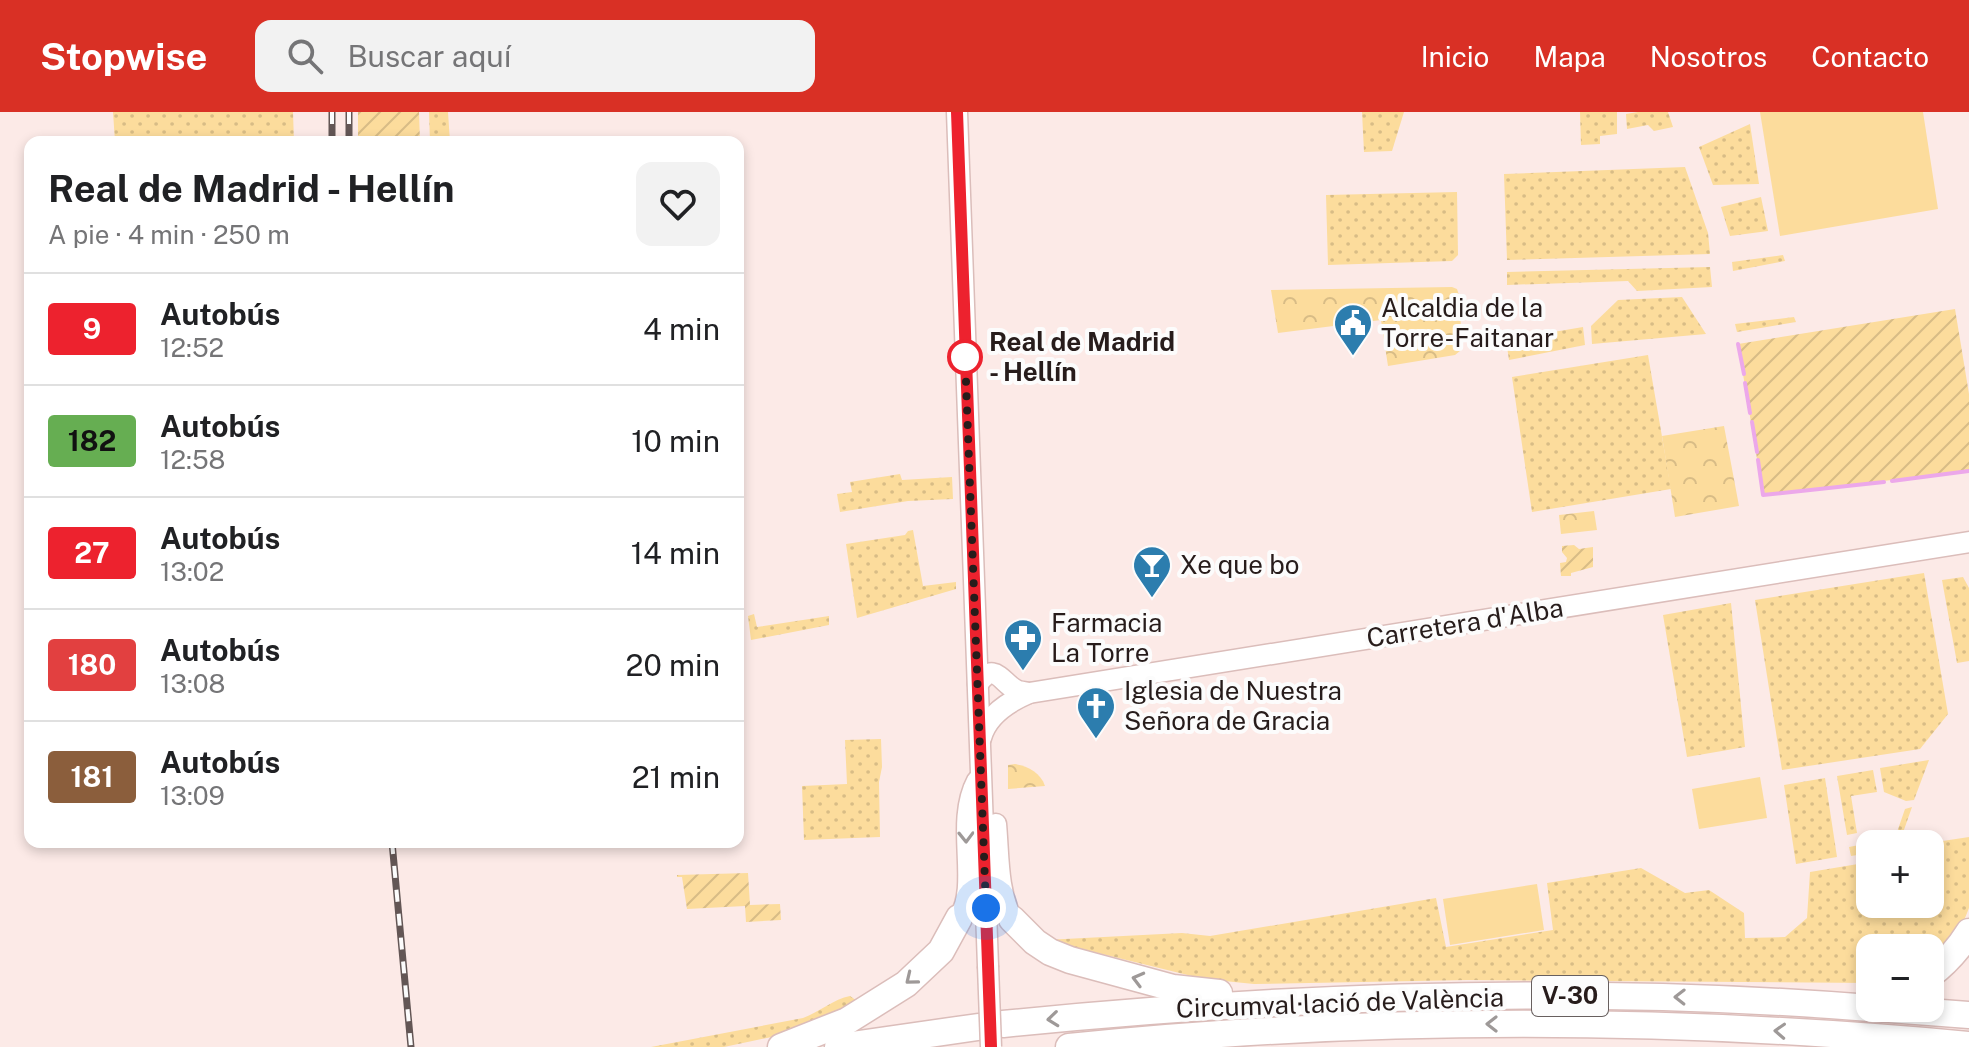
<!DOCTYPE html>
<html lang="es">
<meta charset="utf-8">
<style>
body{margin:0;font-family:"Public Sans",sans-serif;background:#f2f2f2;color:#202124;height:100vh;display:flex;flex-direction:column;font-size:30px;white-space:nowrap}
*{box-sizing:border-box;margin:0}
p{font-size:26px;color:#757577}
.icon{flex:none;width:44px;height:44px;fill:none;stroke:currentColor;stroke-width:2;stroke-linecap:round;stroke-linejoin:round}
.map{position:relative;flex:1;overflow:hidden}
.panel{position:absolute;left:24px;top:24px;width:720px;height:712px;display:flex;flex-direction:column;background:#fff;border-radius:16px;box-shadow:0 4px 12px #0003}
.panel>*{flex:none}
.badge{padding:0 16px;border-radius:6px;font-size:28px;line-height:52px}
.fabs{position:absolute;left:1856px;top:718px;display:grid;gap:16px}
.fabs a{display:grid;place-items:center;width:88px;height:88px;border-radius:16px;background:#fff;box-shadow:0 4px 12px #0003;font-size:40px}
.you{position:absolute;width:40px;height:40px;margin:-20px;border:6px solid #fff;border-radius:50%;background:#1a73e8;box-shadow:0 0 0 12px #1a73e833}
.map>.badge{position:absolute;translate:-50% -50%;box-shadow:0 0 0 4px #fff}
.round{display:grid;place-items:center;flex:none;width:84px;height:84px;border-radius:16px;background:#f2f2f2}
.summary{display:flex;align-items:center;justify-content:space-between;height:136px;padding:0 24px}
h1{font-size:38px;font-weight:700;line-height:60px}
ul{padding:0;list-style:none}
li{display:flex;align-items:center;gap:24px;height:112px;padding:0 24px;border-top:2px solid #e0e0e0}
li div{flex:1}
li b{display:block;font-size:30px}
li em{font-style:normal}
li .badge{min-width:88px;font-weight:700;text-align:center}
header{display:flex;align-items:center;gap:48px;box-sizing:border-box;height:112px;padding:0 40px;background:#d93025;color:#fff}
header strong{font-size:38px}
nav{display:flex;gap:44px;margin-inline-start:auto;font-size:28px}
.search{width:560px;height:72px;background:#f2f2f2;display:flex;align-items:center;gap:20px;box-sizing:border-box;padding:0 28px;border-radius:16px;color:#757577;font-size:30px}
.map>svg:first-child{display:block}
</style>
<header>
<strong>Stopwise</strong>
<div class="search"><svg class="icon" aria-label="search" viewBox="0 0 24 24"><circle cx="10" cy="10" r="6"/><path d="M15 15l6 6"/></svg>Buscar aquí</div>
<nav><a>Inicio</a><a>Mapa</a><a>Nosotros</a><a>Contacto</a></nav>
</header>
<div class="map">
<svg width="1969" height="935" viewBox="0 0 1969 935">
<defs>
<pattern id="grass-dots" width="8" height="8" patternUnits="userSpaceOnUse" patternTransform="scale(2)"><rect width="8" height="8" fill="#fcdc9c"/><path d="M2 2h.1M6 6h.1" fill="none" stroke="#d8bc86" stroke-width="1.8" stroke-linecap="round"/></pattern>
<pattern id="park-crowns" width="20" height="18" patternUnits="userSpaceOnUse" patternTransform="scale(2)"><rect width="20" height="18" fill="#fcdc9c"/><path d="M2 6a3 3 0 1 1 6 0M12 15a3 3 0 1 1 6 0" fill="none" stroke="#d8bc86"/></pattern>
<pattern id="garden-furrows" width="10" height="10" patternUnits="userSpaceOnUse" patternTransform="scale(2)"><rect width="10" height="10" fill="#fcdc9c"/><path d="M-1 1l2-2M0 10L10 0M9 11l2-2" fill="none" stroke="#d8bc86"/></pattern>
</defs>
<rect width="100%" height="100%" fill="#fceae7"/>
<!-- grass -->
<g fill="url(#grass-dots)">
<path d="M113,0H293L294,30H115Z"/>
<path d="M429,0H448L450,30H430Z"/>
<path d="M1362,0H1404L1392,39L1364,40Z"/>
<path d="M1580,0H1617V22L1600,24V32L1581,33Z"/>
<path d="M1638,0H1668L1673,15L1654,19L1648,13L1627,17L1626,2Z"/>
<path d="M1750,12L1759,72L1713,73L1699,35Z"/>
<path d="M1685,55L1708,121L1710,142L1507,148L1504,62Z"/>
<path d="M1457,80L1458,143L1452,149L1328,153L1326,83Z"/>
<path d="M1761,85L1768,119L1730,124L1721,95Z"/>
<path d="M1783,143L1785,149L1733,159L1732,150Z"/>
<path d="M1710,155L1712,175L1637,179L1628,169L1507,173V160Z"/>
<path d="M1682,185L1706,222L1592,232L1591,214L1618,188Z"/>
<path d="M1794,205L1796,210L1737,220L1735,212Z"/>
<path d="M1583,215L1585,233L1509,248L1506,228Z"/>
<path d="M1648,243L1671,377L1532,400L1512,265Z"/>
<path d="M900,362L902,368L952,365L953,387L908,389L840,400L837,382L852,380L850,370Z"/>
<path d="M913,418L923,474L956,470V477L857,506L846,432L905,423L908,419Z"/>
<path d="M1924,461L1948,602L1920,637L1782,658L1755,488Z"/>
<path d="M1963,465L1969,476V549L1957,551L1942,468Z"/>
<path d="M1731,491L1745,635L1687,645L1663,503Z"/>
<path d="M754,502L757,515L829,504V513L751,528L748,504Z"/>
<path d="M881,627L882,655L879,670L880,725L804,728L802,674L847,672L845,628Z"/>
<path d="M1929,648L1914,688L1906,689L1884,680L1880,656Z"/>
<path d="M1873,658L1877,680L1851,684L1857,721L1847,723L1837,664Z"/>
<path d="M1825,666L1837,745L1796,752L1784,673Z"/>
<path d="M1912,695L1899,732H1870V741L1851,744L1849,735L1895,726L1905,697Z"/>
<path d="M1969,725V796L1961,816L1930,851V836H1870V871L1467,868L1254,872L1204,867L1045,828L1182,821L1210,824L1436,786L1446,835L1553,818L1547,771L1641,756L1685,781L1709,778L1744,801L1745,826L1785,825L1807,806L1810,760L1870,750V792H1930V732H1923Z"/>
<path d="M850,884L857,889L855,892L786,922L724,935H651L803,906C819,900 834,887 850,884Z"/>
</g>
<!-- park -->
<g fill="url(#park-crowns)">
<path d="M1452,175L1457,177L1459,183L1462,233L1460,239L1455,243L1388,254L1381,208L1278,221L1271,178Z"/>
<path d="M1724,314L1739,394L1675,405L1662,324Z"/>
<path d="M1594,399L1597,418L1561,422L1559,403Z"/>
<path d="M1015,652C1028,654 1041,661 1045,674L1008,677V653Z"/>
</g>
<!-- garden -->
<g fill="url(#garden-furrows)">
<path d="M358,0H419L420,30H358Z"/>
<path d="M1955,197L1969,282V359L1763,383L1738,232Z"/>
<path d="M1574,433L1579,437L1593,435V455L1571,461V464H1561L1560,451L1566,450L1567,446L1562,440V434Z"/>
<path d="M748,761L750,793L780,792L781,808L746,810L745,794L687,797L682,765H677V763Z"/>
</g>
<!-- pitch -->
<g fill="#fcdc9c">
<path d="M1760,0H1923L1938,97L1780,124Z"/>
<path d="M1760,665L1767,706L1699,717L1692,677Z"/>
<path d="M1537,772L1544,818L1450,833L1443,787Z"/>
</g>
<g fill="none" stroke-linecap="round" stroke-linejoin="round">
<!-- stream -->
<g stroke="#eca8ea" stroke-width="4">
<path d="M1738,232L1744,262"/>
<path d="M1745,271L1750,301"/>
<path d="M1752,310L1757,340"/>
<path d="M1758,348L1763,383L1884,370"/>
<path d="M1892,369L1969,359"/>
</g>
<!-- secondary casing -->
<g stroke="#dbbdba" stroke-width="23">
<g id="secondary">
<path d="M957,0L988,854"/>
<path d="M978,572C994,548 1002,571 1016,578C1019,580 1026,580 1029,581"/>
<path d="M981,626C987,603 1008,590 1029,581L1969,430"/>
<path d="M996,712C999,744 997,778 1012,807"/>
<path d="M959,806C981,772 954,712 977,669"/>
</g>
</g>
<!-- highway casing -->
<g stroke="#dbbdba" stroke-width="29">
<g id="highway">
<path d="M1012,807L1035,830L1050,840L1070,848L1173,876L1219,881"/>
<path d="M1930,863C1947,850 1958,838 1969,820"/>
<path d="M1876,896L1969,903"/>
<path d="M1003,912C1291,883 1581,873 1870,896"/>
<path d="M781,935L847,909L906,872L941,839L959,806"/>
<path d="M838,935L978,915"/>
<path d="M1069,935C1368,904 1670,905 1969,933"/>
</g>
</g>
<!-- secondary -->
<use href="#secondary" stroke="#fff" stroke-width="20"/>
<!-- highway -->
<use href="#highway" stroke="#fff" stroke-width="26"/>
<!-- rail casing -->
<g stroke="#635655" stroke-width="7">
<g id="rail">
<path d="M332,0V30"/>
<path d="M349,0V30"/>
<path d="M392,730L411,935"/>
</g>
</g>
<!-- rail -->
<use href="#rail" stroke="#fcfcfc" stroke-width="4" stroke-dasharray="12" stroke-linecap="butt"/>
<!-- secondary-bridge casing -->
<g stroke="#dbbdba" stroke-width="23" stroke-linecap="butt">
<path id="secondary-bridge" d="M988,854L991,935"/>
</g>
<!-- secondary-bridge -->
<use href="#secondary-bridge" stroke="#fff" stroke-width="20"/>
</g>
<!-- one-way arrows -->
<defs><path id="oneway-chevron" d="M-2-3.5L2.5 0L-2 3.5" fill="none" stroke-width="1.6" stroke-linecap="round" stroke-linejoin="round" transform="scale(2)"/></defs>
<g stroke="#9e9998">
<use href="#oneway-chevron" transform="translate(966 725) rotate(89)"/>
<use href="#oneway-chevron" transform="translate(911 867) rotate(141)"/>
<use href="#oneway-chevron" transform="translate(1138 867) rotate(-165)"/>
<use href="#oneway-chevron" transform="translate(1680 885) rotate(-179)"/>
<use href="#oneway-chevron" transform="translate(1053 907) rotate(174)"/>
<use href="#oneway-chevron" transform="translate(1492 912) rotate(180)"/>
<use href="#oneway-chevron" transform="translate(1780 919) rotate(-177)"/>
</g>
<g fill="none" stroke-linecap="round" stroke-linejoin="round">
<!-- line casing -->
<g stroke="#fff" stroke-width="18">
<path id="line" d="M957,0L991,935"/>
</g>
<!-- line -->
<use href="#line" stroke="#ed222e" stroke-width="12"/>
<!-- walk -->
<path stroke="#271c1b" stroke-width="8" stroke-dasharray="0 14.4" d="M965,245V243L986,796"/>
</g>
<!-- icons -->
<defs>
<g id="civic-pin" transform="scale(2)"><path d="M0 17L-7.5 6A9.5 9.5 0 1 1 7.5 6Z" fill="#2c7dae" stroke="#fcfcfc"/><path d="M-.6-6.5H3V-4.5H.6V-3L4-1V1h2V6H-6V1h2V-1L-.6-3ZM-1.2 2.5V6h2.4V2.5Z" fill="#fff"/></g>
<g id="bar-pin" transform="scale(2)"><path d="M0 17L-7.5 6A9.5 9.5 0 1 1 7.5 6Z" fill="#2c7dae" stroke="#fcfcfc"/><path d="M-6-5H6L.8 .8V4.5H3.5V6h-7V4.5H-.8V.8Z" fill="#fff"/></g>
<g id="pharmacy-pin" transform="scale(2)"><path d="M0 17L-7.5 6A9.5 9.5 0 1 1 7.5 6Z" fill="#2c7dae" stroke="#fcfcfc"/><path d="M-2-6h4v4h4v4h-4v4h-4v-4h-4v-4h4Z" fill="#fff"/></g>
<g id="church-pin" transform="scale(2)"><path d="M0 17L-7.5 6A9.5 9.5 0 1 1 7.5 6Z" fill="#2c7dae" stroke="#fcfcfc"/><path d="M-1.2-6h2.4v3.5h3.3v2.4h-3.3V6h-2.4V-.1h-3.3v-2.4h3.3Z" fill="#fff"/></g>
</defs>
<g fill-rule="evenodd">
<use href="#civic-pin" x="1353" y="211"/>
<use href="#bar-pin" x="1152" y="453"/>
<use href="#pharmacy-pin" x="1023" y="526"/>
<use href="#church-pin" x="1096" y="594"/>
</g>
<!-- markers -->
<circle fill="#fff" stroke="#ed222e" stroke-width="4" cx="965" cy="245" r="16"/>
<g text-anchor="middle" stroke-width="8" stroke-linejoin="round" paint-order="stroke">
<!-- shield labels -->
<rect fill="#fcfcfc" stroke="#675f5e" stroke-width="2" x="1532" y="864" width="76" height="40" rx="6"/>
<g font-size="24" font-weight="bold" fill="#271c1b">
<text x="1570" y="892">V-30</text>
</g>
<!-- poi labels -->
<g font-size="26" fill="#271c1b" stroke="#fcfcfc" text-anchor="start">
<text x="1381" y="205">Alcaldia de la<tspan x="1381" dy="30">Torre-Faitanar</tspan></text>
<text x="1180" y="462">Xe que bo</text>
<text x="1051" y="520">Farmacia<tspan x="1051" dy="30">La Torre</tspan></text>
<text x="1124" y="588">Iglesia de Nuestra<tspan x="1124" dy="30">Señora de Gracia</tspan></text>
</g>
<!-- stop labels -->
<g font-size="26" font-weight="bold" fill="#271c1b" stroke="#fcfcfc" text-anchor="start">
<text x="989" y="239">Real de Madrid<tspan x="989" dy="30">- Hellín</tspan></text>
</g>
<!-- street labels -->
<g font-size="26" fill="#271c1b" stroke="#fcfcfc">
<text transform="translate(1465 511) rotate(-9)" y="9">Carretera d'Alba</text>
<text transform="translate(1340 891) rotate(-2)" y="9">Circumval·lació de València</text>
</g>
</g>
</svg>
<div class="fabs">
<a>+</a>
<a>−</a>
</div>
<div class="you" style="left:986px;top:796px"></div>
<section class="panel">
<div class="summary"><div><h1>Real de Madrid - Hellín</h1><p>A pie · 4 min · 250 m</p></div><a class="round"><svg class="icon" aria-label="heart" viewBox="0 0 24 24"><path d="M12 20l-8-8c-3-5 5-10 8-4 3-6 11-1 8 4z"/></svg></a></div>
<ul>
<li><span class="badge" style="background:#ed222e;color:#fff">9</span><div><b>Autobús</b><p>12:52</p></div><em>4 min</em></li>
<li><span class="badge" style="background:#66ae52;color:#111">182</span><div><b>Autobús</b><p>12:58</p></div><em>10 min</em></li>
<li><span class="badge" style="background:#ed222e;color:#fff">27</span><div><b>Autobús</b><p>13:02</p></div><em>14 min</em></li>
<li><span class="badge" style="background:#e24040;color:#fff">180</span><div><b>Autobús</b><p>13:08</p></div><em>20 min</em></li>
<li><span class="badge" style="background:#8b5e3c;color:#fff">181</span><div><b>Autobús</b><p>13:09</p></div><em>21 min</em></li>
</ul>
</section>
</div>
